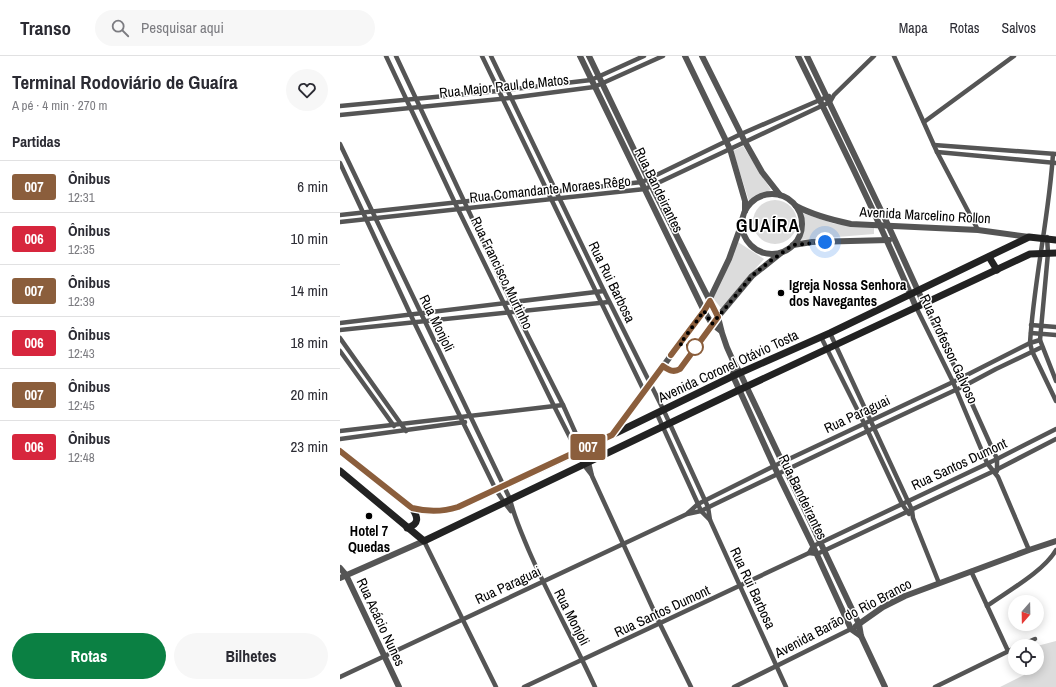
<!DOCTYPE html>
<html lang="pt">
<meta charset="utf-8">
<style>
body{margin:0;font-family:"Archivo Narrow",sans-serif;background:#f7f7f7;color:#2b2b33;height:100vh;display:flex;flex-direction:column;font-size:15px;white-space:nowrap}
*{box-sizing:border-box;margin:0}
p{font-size:13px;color:#7c7c81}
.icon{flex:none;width:22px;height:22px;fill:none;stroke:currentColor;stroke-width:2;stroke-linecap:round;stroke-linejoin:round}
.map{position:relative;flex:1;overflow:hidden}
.drawer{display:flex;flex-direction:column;background:#fff;width:340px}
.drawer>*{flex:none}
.badge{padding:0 8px;border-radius:3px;font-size:14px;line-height:26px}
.needle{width:26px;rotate:200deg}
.fabs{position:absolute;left:668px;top:539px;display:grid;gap:8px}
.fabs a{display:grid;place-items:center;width:36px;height:36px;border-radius:50%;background:#fff;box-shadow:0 2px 10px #0003;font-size:20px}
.you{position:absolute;width:20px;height:20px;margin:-10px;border:3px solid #fff;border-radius:50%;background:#1a73e8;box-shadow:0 0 0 6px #1a73e833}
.map>.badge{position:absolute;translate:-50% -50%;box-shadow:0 0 0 2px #fff}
h2{padding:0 12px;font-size:15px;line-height:36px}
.round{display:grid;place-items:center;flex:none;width:42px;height:42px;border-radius:21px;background:#f7f7f7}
.headline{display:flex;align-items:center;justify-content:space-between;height:68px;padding:0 12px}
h1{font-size:19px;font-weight:700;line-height:30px}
.primary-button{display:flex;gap:8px;margin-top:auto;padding:8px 12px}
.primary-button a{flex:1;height:46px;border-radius:24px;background:#0b8043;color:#fff;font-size:16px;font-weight:700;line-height:46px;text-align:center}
.primary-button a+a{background:#f7f7f7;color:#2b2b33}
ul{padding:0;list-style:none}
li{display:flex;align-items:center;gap:12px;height:52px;padding:0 12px;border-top:1px solid #e1e1e2}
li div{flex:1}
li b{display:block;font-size:15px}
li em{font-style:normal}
li .badge{min-width:44px;font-weight:700;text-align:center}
header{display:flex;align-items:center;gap:24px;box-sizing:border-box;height:56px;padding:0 20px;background:#fff;border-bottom:1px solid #e1e1e2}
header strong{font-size:19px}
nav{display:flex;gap:22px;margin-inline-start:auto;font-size:14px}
.search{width:280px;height:36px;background:#f7f7f7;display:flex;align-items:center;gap:10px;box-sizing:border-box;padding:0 14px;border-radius:22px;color:#7c7c81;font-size:15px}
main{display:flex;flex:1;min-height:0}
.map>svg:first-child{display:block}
</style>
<header>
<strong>Transo</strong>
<div class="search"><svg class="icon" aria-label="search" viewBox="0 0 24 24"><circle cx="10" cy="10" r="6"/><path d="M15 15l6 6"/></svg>Pesquisar aqui</div>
<nav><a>Mapa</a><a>Rotas</a><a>Salvos</a></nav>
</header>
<main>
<section class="drawer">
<div class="headline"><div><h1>Terminal Rodoviário de Guaíra</h1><p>A pé · 4 min · 270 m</p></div><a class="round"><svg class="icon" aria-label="heart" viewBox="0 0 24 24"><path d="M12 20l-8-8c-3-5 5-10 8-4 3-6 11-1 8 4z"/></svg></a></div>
<h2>Partidas</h2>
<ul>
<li><span class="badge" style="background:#8b5e3c;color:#fff">007</span><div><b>Ônibus</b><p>12:31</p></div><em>6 min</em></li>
<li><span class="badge" style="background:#d7263d;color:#fff">006</span><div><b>Ônibus</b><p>12:35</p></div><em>10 min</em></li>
<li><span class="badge" style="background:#8b5e3c;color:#fff">007</span><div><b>Ônibus</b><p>12:39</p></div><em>14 min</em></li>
<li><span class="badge" style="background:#d7263d;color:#fff">006</span><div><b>Ônibus</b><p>12:43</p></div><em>18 min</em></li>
<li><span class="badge" style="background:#8b5e3c;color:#fff">007</span><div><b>Ônibus</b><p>12:45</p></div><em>20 min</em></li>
<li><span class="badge" style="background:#d7263d;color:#fff">006</span><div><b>Ônibus</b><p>12:48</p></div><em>23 min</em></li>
</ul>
<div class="primary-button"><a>Rotas</a><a>Bilhetes</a></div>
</section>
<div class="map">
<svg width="716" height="631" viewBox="0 0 716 631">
<rect width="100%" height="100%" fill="#fff"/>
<!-- green -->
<g fill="#dcdcdc">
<path d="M403,90L431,134L409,145L393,95Z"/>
<circle cx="435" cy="166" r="22"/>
<path d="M462,157L495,168L534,170V178L460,184L463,170Z"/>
<path d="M398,186L424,203L381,252L372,241Z"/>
<path d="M716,585V631H660L684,619V612H697V590Z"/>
</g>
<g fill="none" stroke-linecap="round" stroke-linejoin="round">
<!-- minor -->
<g stroke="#555" stroke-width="4.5">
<path d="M46,0L115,147L214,350L244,409L251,418"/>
<path d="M56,0L176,256L223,349L249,407L252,420L320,568L351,631"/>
<path d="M142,0L304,335"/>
<path d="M151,0L264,235L324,355L368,451L370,464"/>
<path d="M554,0L597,96L638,174"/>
<path d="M0,50L158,35L251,24L304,0"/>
<path d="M0,59L170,42L254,31L323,0"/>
<path d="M584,66L674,0"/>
<path d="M0,88L170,443C174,461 182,478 189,495C209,541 234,585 255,631"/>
<path d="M594,89L716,98"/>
<path d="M597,96L716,107"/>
<path d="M713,98C709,161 694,223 690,287L692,295L716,345"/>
<path d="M0,107L74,266L156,434L164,446L171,455"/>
<path d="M0,159L302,126L401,78L489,40"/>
<path d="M0,166L305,133L490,46L494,39L534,0"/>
<path d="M707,181L708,197L700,284L716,325"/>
<path d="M584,248L624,330L657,403V415"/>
<path d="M576,251L613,326L647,407L658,421L689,494"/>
<path d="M0,267L264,235"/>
<path d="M691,269L716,271"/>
<path d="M0,274L269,246"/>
<path d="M490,277L572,454L573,462L599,527"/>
<path d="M691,277L716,279"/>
<path d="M481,281L524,367L562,448L569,458"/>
<path d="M0,282L66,375"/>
<path d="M0,295L54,370"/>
<path d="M317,358L358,448L361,455L370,464L446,631"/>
<path d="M0,375L223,349"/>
<path d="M0,383L125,366"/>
<path d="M348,457L358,448L434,410L613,326L690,287L700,284"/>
<path d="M84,485L156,631"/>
<path d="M469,497L477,498L654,415L716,383"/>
<path d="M631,515L668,595"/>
<path d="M647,550C668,535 704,515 716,494"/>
<path d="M679,590L695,583"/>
<path d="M0,621L347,458L361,455L373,449L534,372L624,330L656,313L702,291"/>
<path d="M184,631L469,497L473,490L480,487L657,403L716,373"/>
<path d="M394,631L511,573"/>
<path d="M595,631L675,592"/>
</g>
<!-- tertiary -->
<g stroke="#555" stroke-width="6">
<path d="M240,0L364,255L372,268L381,275"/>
<path d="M249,0L312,131L378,261C382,280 389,300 400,317L519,568L521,580L545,631"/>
<path d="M345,0L390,93L405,145V155"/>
<path d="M362,0L405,86L422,116L440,139"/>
<path d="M458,0C499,83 540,166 576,251"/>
<path d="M467,0L548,169L584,248"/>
<circle cx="432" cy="168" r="30"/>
<path d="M456,150C473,159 492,164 511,168L638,174L689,181"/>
<path d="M453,189L472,186L549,184"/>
<path d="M376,263L412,220L441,197"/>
<path d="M394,308L393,320L434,410L473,490L511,573L521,580"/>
<path d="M272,379L364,255L389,203L402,167"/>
<path d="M0,512L6,519L59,631"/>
<path d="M0,522L84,485"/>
<path d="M516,570L543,551L565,540L689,494L716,485"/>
</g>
<!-- secondary -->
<g stroke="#222" stroke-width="7">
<path d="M649,201L657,214"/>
<path d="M0,395L72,452C88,456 102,456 118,451L243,393L393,320L490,277L689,181L716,184"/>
<path d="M0,415L84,485L399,334L690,198L716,197"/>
<path d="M67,472C80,468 78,461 72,452"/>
</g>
</g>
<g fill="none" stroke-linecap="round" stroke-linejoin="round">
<!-- line casing -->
<g stroke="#fff" stroke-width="9">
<path id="line" d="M0,395L72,452C88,456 102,456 118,451L272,379L323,310C329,314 333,317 340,313L378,261L370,245L364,255L331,299"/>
</g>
<!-- line -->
<use href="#line" stroke="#8b5e3c" stroke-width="6"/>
<!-- walk -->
<path stroke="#000" stroke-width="4" stroke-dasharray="0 7.2" d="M355,291L340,288L364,255L372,268L412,220L429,206L453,189L485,186"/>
</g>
<!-- markers -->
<g fill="#000" stroke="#fff" stroke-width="1.5">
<circle cx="441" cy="237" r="4"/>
<circle cx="29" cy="460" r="4"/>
</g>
<circle fill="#fff" stroke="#8b5e3c" stroke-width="2" cx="355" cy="291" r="8"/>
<g text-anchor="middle" stroke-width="3" stroke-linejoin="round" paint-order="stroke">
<!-- street labels -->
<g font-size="14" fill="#000" stroke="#fff">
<text transform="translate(164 30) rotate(-6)" y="5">Rua Major Raul de Matos</text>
<text transform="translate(210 133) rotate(-6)" y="5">Rua Comandante Moraes Rêgo</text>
<text transform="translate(319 134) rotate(64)" y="5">Rua Bandeirantes</text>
<text transform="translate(585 159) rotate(3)" y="5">Avenida Marcelino Rollon</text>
<text transform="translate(162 217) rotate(64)" y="5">Rua Francisco Murtinho</text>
<text transform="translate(272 226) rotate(64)" y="5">Rua Rui Barbosa</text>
<text transform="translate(97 267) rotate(64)" y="5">Rua Monjoli</text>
<text transform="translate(609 293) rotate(65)" y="5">Rua Professor Galvoso</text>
<text transform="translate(388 310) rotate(-25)" y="5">Avenida Coronel Otávio Tosta</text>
<text transform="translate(517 358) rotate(-25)" y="5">Rua Paraguai</text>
<text transform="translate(619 408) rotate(-25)" y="5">Rua Santos Dumont</text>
<text transform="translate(463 441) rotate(64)" y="5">Rua Bandeirantes</text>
<text transform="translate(168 529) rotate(-25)" y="5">Rua Paraguai</text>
<text transform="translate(413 532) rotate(65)" y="5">Rua Rui Barbosa</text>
<text transform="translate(322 555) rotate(-25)" y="5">Rua Santos Dumont</text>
<text transform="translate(232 561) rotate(63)" y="5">Rua Monjoli</text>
<text transform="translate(503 562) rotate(-28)" y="5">Avenida Barão do Rio Branco</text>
<text transform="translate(41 566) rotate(65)" y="5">Rua Acácio Nunes</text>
</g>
<!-- poi labels -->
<g font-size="14" font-weight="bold" fill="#000" stroke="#fff" text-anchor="start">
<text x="449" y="234">Igreja Nossa Senhora<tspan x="449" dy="16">dos Navegantes</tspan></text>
<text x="29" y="480" text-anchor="middle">Hotel 7<tspan x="29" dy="16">Quedas</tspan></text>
</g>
<!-- district labels -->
<g font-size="18" font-weight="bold" letter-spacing="1" fill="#000" stroke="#fff">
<text x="428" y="176">GUAÍRA</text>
</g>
</g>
</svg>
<div class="fabs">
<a><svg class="needle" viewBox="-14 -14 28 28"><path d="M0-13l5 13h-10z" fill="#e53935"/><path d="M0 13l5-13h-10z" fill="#7c7c81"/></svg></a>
<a><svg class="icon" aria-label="locate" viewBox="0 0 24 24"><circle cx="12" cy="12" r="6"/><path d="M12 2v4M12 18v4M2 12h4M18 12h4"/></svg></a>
</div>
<div class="you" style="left:485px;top:186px"></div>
<b class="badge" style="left:248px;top:391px;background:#8b5e3c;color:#fff">007</b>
</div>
</main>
